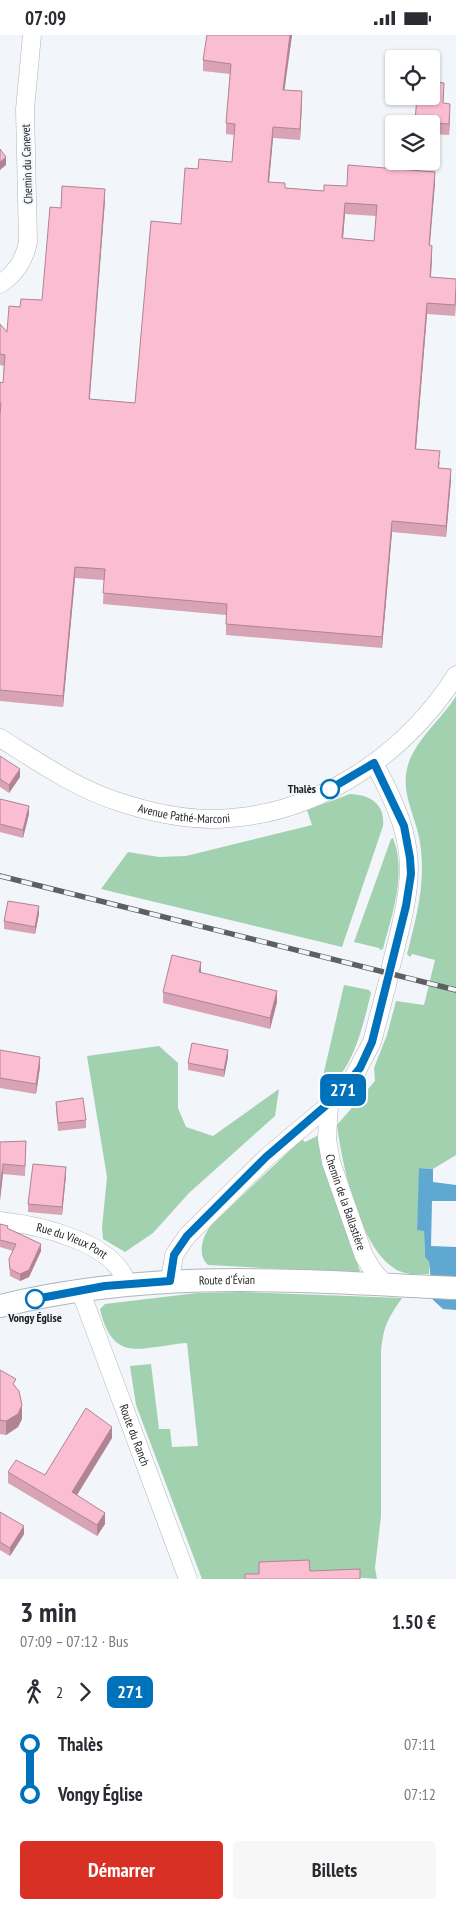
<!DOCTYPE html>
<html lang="fr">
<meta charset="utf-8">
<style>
body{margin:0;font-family:"PT Sans Narrow",sans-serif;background:#f7f7f7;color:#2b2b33;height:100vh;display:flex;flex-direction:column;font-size:19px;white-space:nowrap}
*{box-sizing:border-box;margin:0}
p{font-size:16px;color:#7c7c81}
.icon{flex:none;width:28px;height:28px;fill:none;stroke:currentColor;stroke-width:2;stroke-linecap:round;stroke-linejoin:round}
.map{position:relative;height:1544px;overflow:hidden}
.panel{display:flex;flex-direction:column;background:#fff;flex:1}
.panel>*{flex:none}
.badge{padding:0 10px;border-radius:8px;font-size:18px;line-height:32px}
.controls{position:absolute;left:385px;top:15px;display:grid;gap:10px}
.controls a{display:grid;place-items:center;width:55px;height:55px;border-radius:5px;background:#fff;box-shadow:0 1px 4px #0004;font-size:25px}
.map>.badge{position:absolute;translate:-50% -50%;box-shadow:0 0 0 2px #fff}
.legs{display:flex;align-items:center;gap:8px;height:55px;padding:0 20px;font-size:16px}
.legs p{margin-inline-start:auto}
.head{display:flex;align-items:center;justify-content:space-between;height:85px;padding:0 20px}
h1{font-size:28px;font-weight:700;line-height:38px}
.button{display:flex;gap:10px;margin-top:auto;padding:10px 20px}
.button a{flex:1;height:58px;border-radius:5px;background:#d93025;color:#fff;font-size:20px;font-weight:700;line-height:58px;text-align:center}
.button a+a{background:#f7f7f7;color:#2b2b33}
ul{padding:0 20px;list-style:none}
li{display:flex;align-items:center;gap:18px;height:50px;font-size:19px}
li i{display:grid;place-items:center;width:8px;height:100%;margin:0 6px;background:currentColor}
li i::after{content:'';width:12px;height:12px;margin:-6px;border:4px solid;border-radius:50%;background:#fff}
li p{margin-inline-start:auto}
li:first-child i{background:linear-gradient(#0000 50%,currentColor 0)}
li:last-child i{background:linear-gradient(currentColor 50%,#0000 0)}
.status{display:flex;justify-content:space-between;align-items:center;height:35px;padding:0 25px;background:#fff;direction:ltr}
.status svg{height:14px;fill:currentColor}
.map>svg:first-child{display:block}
</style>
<div class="status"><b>07:09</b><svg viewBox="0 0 49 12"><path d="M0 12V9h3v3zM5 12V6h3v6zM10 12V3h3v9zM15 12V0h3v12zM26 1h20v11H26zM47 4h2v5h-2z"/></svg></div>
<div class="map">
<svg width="456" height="1544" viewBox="0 0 456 1544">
<rect width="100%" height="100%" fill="#f2f5f9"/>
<!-- green -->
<g fill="#a2d1b0">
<path d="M456,661V1120L433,1134L420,1133L417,1195H424L425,1222L429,1227V1239C421,1239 412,1240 405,1238C362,1227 342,1130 337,1090L375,1046L374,1033L387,1000L396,966L424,970L435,925L412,919L410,922L407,919C416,884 425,851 421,815C419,785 399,760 408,730C416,704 442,684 456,661Z"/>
<path d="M350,759C371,760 385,769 383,791L342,912L101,854L128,817L159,822L186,821L312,790L307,775Z"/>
<path d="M393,803C407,838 392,880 383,914L380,915L379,913L354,907L391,804Z"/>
<path d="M344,950L369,955L371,958C363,990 353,1038 323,1057L320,1054Z"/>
<path d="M159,1011L178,1028V1073L186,1092L213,1101L279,1054L275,1081L189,1158L153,1198L125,1217L103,1204L102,1192L107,1142L87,1021Z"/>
<path d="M319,1100L326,1136L360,1236L356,1238L208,1230C196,1219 203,1200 212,1189L302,1104L305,1107Z"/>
<path d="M243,1257L402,1263C387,1285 384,1290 381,1316V1481L375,1533L377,1544L259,1535V1544H202L136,1370L130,1331L151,1329L159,1394H170L172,1412L198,1411L187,1308C143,1311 113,1331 100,1274L105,1269L197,1258Z"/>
</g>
<!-- water -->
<path fill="#5fa8d1" d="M419,1133L433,1134V1147L456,1150V1166H432L431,1211L456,1212V1275L443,1274L433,1265L429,1227L425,1222L424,1196L417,1195Z"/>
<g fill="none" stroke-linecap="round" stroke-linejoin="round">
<!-- minor casing -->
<g stroke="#b2b5b8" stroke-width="19">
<g id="minor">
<path d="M0,249C16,238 24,226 28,207L25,74L32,0"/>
<path id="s1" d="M0,703C37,726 74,752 116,766C152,778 192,787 231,783C323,776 407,717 456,640"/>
<path d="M374,728C421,814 414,840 391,931"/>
<path id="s2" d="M329,1070L327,1104L331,1127L364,1221L374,1237L386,1250"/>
<path id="s3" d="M0,1186C38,1190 115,1207 127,1249"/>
<path d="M170,1246L174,1220L187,1201L267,1122L329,1070L353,1043L372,1007L388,946"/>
<path id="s4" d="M80,1255L188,1544"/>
</g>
</g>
<!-- tertiary casing -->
<g stroke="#b2b5b8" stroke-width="24">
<g id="tertiary">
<path id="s5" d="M0,1271C156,1233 298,1246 456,1253"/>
</g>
</g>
<!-- minor -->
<use href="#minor" stroke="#fff" stroke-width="18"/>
<!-- tertiary -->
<use href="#tertiary" stroke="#fff" stroke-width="22"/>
<!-- rail casing -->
<g stroke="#5d5f61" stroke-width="5.5">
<path id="rail" d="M0,841L456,955"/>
</g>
<!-- rail -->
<use href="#rail" stroke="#f2f5f9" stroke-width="4" stroke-dasharray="11" stroke-linecap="butt"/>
</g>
<!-- wall -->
<g fill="#d8a3b4" fill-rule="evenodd">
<path d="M292,0L284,55L302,67L300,105L273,103L269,147L285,153L324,156L347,151L435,148L429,210L432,222L431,242L456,244L455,281L427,279L416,414L440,427L439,433L451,445L446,502L392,497L382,613L226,600V580L103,569L104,545L75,543L63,672L0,666V347L3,348L4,331L0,330V289L7,297L20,272L42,265L61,173L105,165L89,364L135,368L181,189L198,134L232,127L234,100L226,99V88L230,39L203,36V25ZM345,179L376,181L374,206L343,203Z"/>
<path d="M438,31L437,47L444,59L443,68L450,80L449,100L431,99V89H415L417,61Z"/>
<path d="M0,721L20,742L9,758L0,752Z"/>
<path d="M0,764L29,779L23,803L0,797Z"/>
<path d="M39,879L35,899L4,894V886Z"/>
<path d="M201,938L277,967L270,994L163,968V957Z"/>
<path d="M0,1015L40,1032L36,1059L0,1053Z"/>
<path d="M228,1022L224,1042L188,1035V1028Z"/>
<path d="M56,1067L86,1085V1093L58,1096L56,1074Z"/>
<path d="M26,1106L25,1141L3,1139L0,1165V1107Z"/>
<path d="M66,1140L62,1180L28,1177V1169Z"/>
<path d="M0,1189L41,1216L29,1242L20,1246L10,1241L9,1224L13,1216L0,1212Z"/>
<path d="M0,1335L16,1352L22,1384L18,1392L6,1400L0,1399Z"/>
<path d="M112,1403L77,1460L105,1489L97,1501L8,1448V1437L45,1440Z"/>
<path d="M0,1477L24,1499L10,1521L0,1515Z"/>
</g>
<!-- shaded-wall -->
<g fill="#b08492">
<path d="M290,0H292L283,66V55Z"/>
<path d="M302,56V67L300,105V94Z"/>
<path d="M450,69V80L449,100V89Z"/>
<path d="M273,92V103L268,158V147Z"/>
<path d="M6,122V130L0,135V127Z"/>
<path d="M435,137V148L429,221V210Z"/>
<path d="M105,154V165L89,375V364Z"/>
<path d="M345,168V179L342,214V203Z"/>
<path d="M432,211V222L430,253V242Z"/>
<path d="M456,251V262L455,281V270Z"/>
<path d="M427,268V279L415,425V414Z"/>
<path d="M451,434V445L446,502V491Z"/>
<path d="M392,486V497L382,613V602Z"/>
<path d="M75,532V543L63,672V661Z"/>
<path d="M20,734V742L9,758V750Z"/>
<path d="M29,771V779L23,803V795Z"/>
<path d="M39,871V879L35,899V892Z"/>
<path d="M201,927V938L199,937Z"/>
<path d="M277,956V967L270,994V983Z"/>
<path d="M228,1015V1022L224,1042V1035Z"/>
<path d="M40,1022V1032L36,1059V1049Z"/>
<path d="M3,1129V1139L0,1165V1155Z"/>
<path d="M66,1132V1140L62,1180V1172Z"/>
<path d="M41,1209V1216L29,1242L20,1246V1239Z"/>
<path d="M22,1370V1384L18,1392L6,1400V1386Z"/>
<path d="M112,1392V1403L72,1468V1457Z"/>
<path d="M105,1478V1489L97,1501V1490Z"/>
<path d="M24,1491V1499L10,1521V1513Z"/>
</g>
<!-- building -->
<g fill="#fbbdd1" stroke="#b08492" fill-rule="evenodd">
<path d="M207,0H290L283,55L302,56L300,94L273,92L268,147L285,148V153L324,156V150L347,151L348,130L435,137L429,210L432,211L430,242L456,244V251L455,270L427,268L415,414L440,416L438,433L451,434L446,491L392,486L382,602L226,589L227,569L103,558L105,534L75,532L63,661L0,655V380L1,368H0V347L3,348L5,320L0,319V289L7,297L9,271L20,272L21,264L42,265L50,172L61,173L62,151L105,154L89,364L135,368L151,186L181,189L185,133L198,134L199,124L232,127L235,89L226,88L231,29L203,25ZM345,168L377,170L374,206L342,203Z"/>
<path d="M420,19L438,20L436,47L444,48L443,68L450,69L449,89L415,87L417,61H431V24H420Z"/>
<path d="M0,114L6,122L0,127Z"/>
<path d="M0,721L20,734L9,750L0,744Z"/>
<path d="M0,764L29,771L23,795L0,789Z"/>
<path d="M8,866L39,871L35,892L4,886Z"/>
<path d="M172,920L201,927L199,937L277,956L270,983L163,957Z"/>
<path d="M192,1008L228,1015L224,1035L188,1028Z"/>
<path d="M0,1015L40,1022L36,1049L0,1043Z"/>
<path d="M83,1063L86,1085L58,1088L56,1067Z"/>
<path d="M26,1106L25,1131L3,1129L0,1155V1107Z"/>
<path d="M33,1129L66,1132L62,1172L28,1169Z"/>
<path d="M0,1189L8,1191L7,1193L41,1209L29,1235L20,1239L10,1234L9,1224L16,1209L0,1205Z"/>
<path d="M0,1335L16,1344L13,1349L19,1356L22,1370L18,1379L6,1386L0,1385Z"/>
<path d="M86,1373L112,1392L72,1457L105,1478L97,1490L8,1437L16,1425L45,1440Z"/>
<path d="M0,1477L24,1491L10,1513L0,1507Z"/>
<path d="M309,1525L310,1536L360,1534V1544H245V1539H259V1527Z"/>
</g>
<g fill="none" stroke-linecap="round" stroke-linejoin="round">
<!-- line-1 casing -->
<g stroke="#fff" stroke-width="11">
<path id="line-1" d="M35,1264L105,1251L170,1246L174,1220L187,1201L266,1122L337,1061L360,1033L372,1007L406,871L411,839L410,823L404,791L374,728L330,754"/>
</g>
<!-- line-1 -->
<use href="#line-1" stroke="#0072bc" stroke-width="8"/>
</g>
<!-- markers -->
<g fill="#fff" stroke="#0072bc" stroke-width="2.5">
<circle cx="330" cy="754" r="9"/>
<circle cx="35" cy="1264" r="9"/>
</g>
<g text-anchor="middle" stroke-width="4" stroke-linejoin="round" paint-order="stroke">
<!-- street labels -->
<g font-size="12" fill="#1d1e20" stroke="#f2f5f9">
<text transform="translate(27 129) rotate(-92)" y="4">Chemin du Canevet</text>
<text dy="4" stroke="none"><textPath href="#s1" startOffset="202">Avenue Pathé-Marconi</textPath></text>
<text dy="4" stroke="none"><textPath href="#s2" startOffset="100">Chemin de la Ballastière</textPath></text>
<text dy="4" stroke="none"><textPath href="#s3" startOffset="75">Rue du Vieux Pont</textPath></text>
<text dy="4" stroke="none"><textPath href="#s5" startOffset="229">Route d'Évian</textPath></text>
<text dy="4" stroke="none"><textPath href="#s4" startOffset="155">Route du Ranch</textPath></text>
</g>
<!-- stop labels -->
<g font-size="12" font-weight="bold" fill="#1d1e20" stroke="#f2f5f9" text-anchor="end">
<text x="316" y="758">Thalès</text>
<text x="35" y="1287" text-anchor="middle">Vongy Église</text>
</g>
</g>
</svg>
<div class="controls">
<a><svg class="icon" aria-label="locate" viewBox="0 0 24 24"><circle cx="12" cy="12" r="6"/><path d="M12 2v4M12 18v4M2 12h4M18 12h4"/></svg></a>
<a><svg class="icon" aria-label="layers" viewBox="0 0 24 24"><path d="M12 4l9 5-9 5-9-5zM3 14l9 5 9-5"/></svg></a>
</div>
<b class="badge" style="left:343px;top:1055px;background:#0072bc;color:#fff">271</b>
</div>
<section class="panel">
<div class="head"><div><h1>3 min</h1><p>07:09 – 07:12 · Bus</p></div><b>1.50 €</b></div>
<div class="legs"><svg class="icon" aria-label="walk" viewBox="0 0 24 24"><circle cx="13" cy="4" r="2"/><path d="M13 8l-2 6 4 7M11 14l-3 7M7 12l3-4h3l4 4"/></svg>2<svg class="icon" aria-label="forward" viewBox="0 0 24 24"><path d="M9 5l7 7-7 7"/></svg><b class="badge" style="background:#0072bc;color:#fff">271</b></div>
<ul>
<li><i style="color:#0072bc"></i><b>Thalès</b><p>07:11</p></li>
<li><i style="color:#0072bc"></i><b>Vongy Église</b><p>07:12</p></li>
</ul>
<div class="button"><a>Démarrer</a><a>Billets</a></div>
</section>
